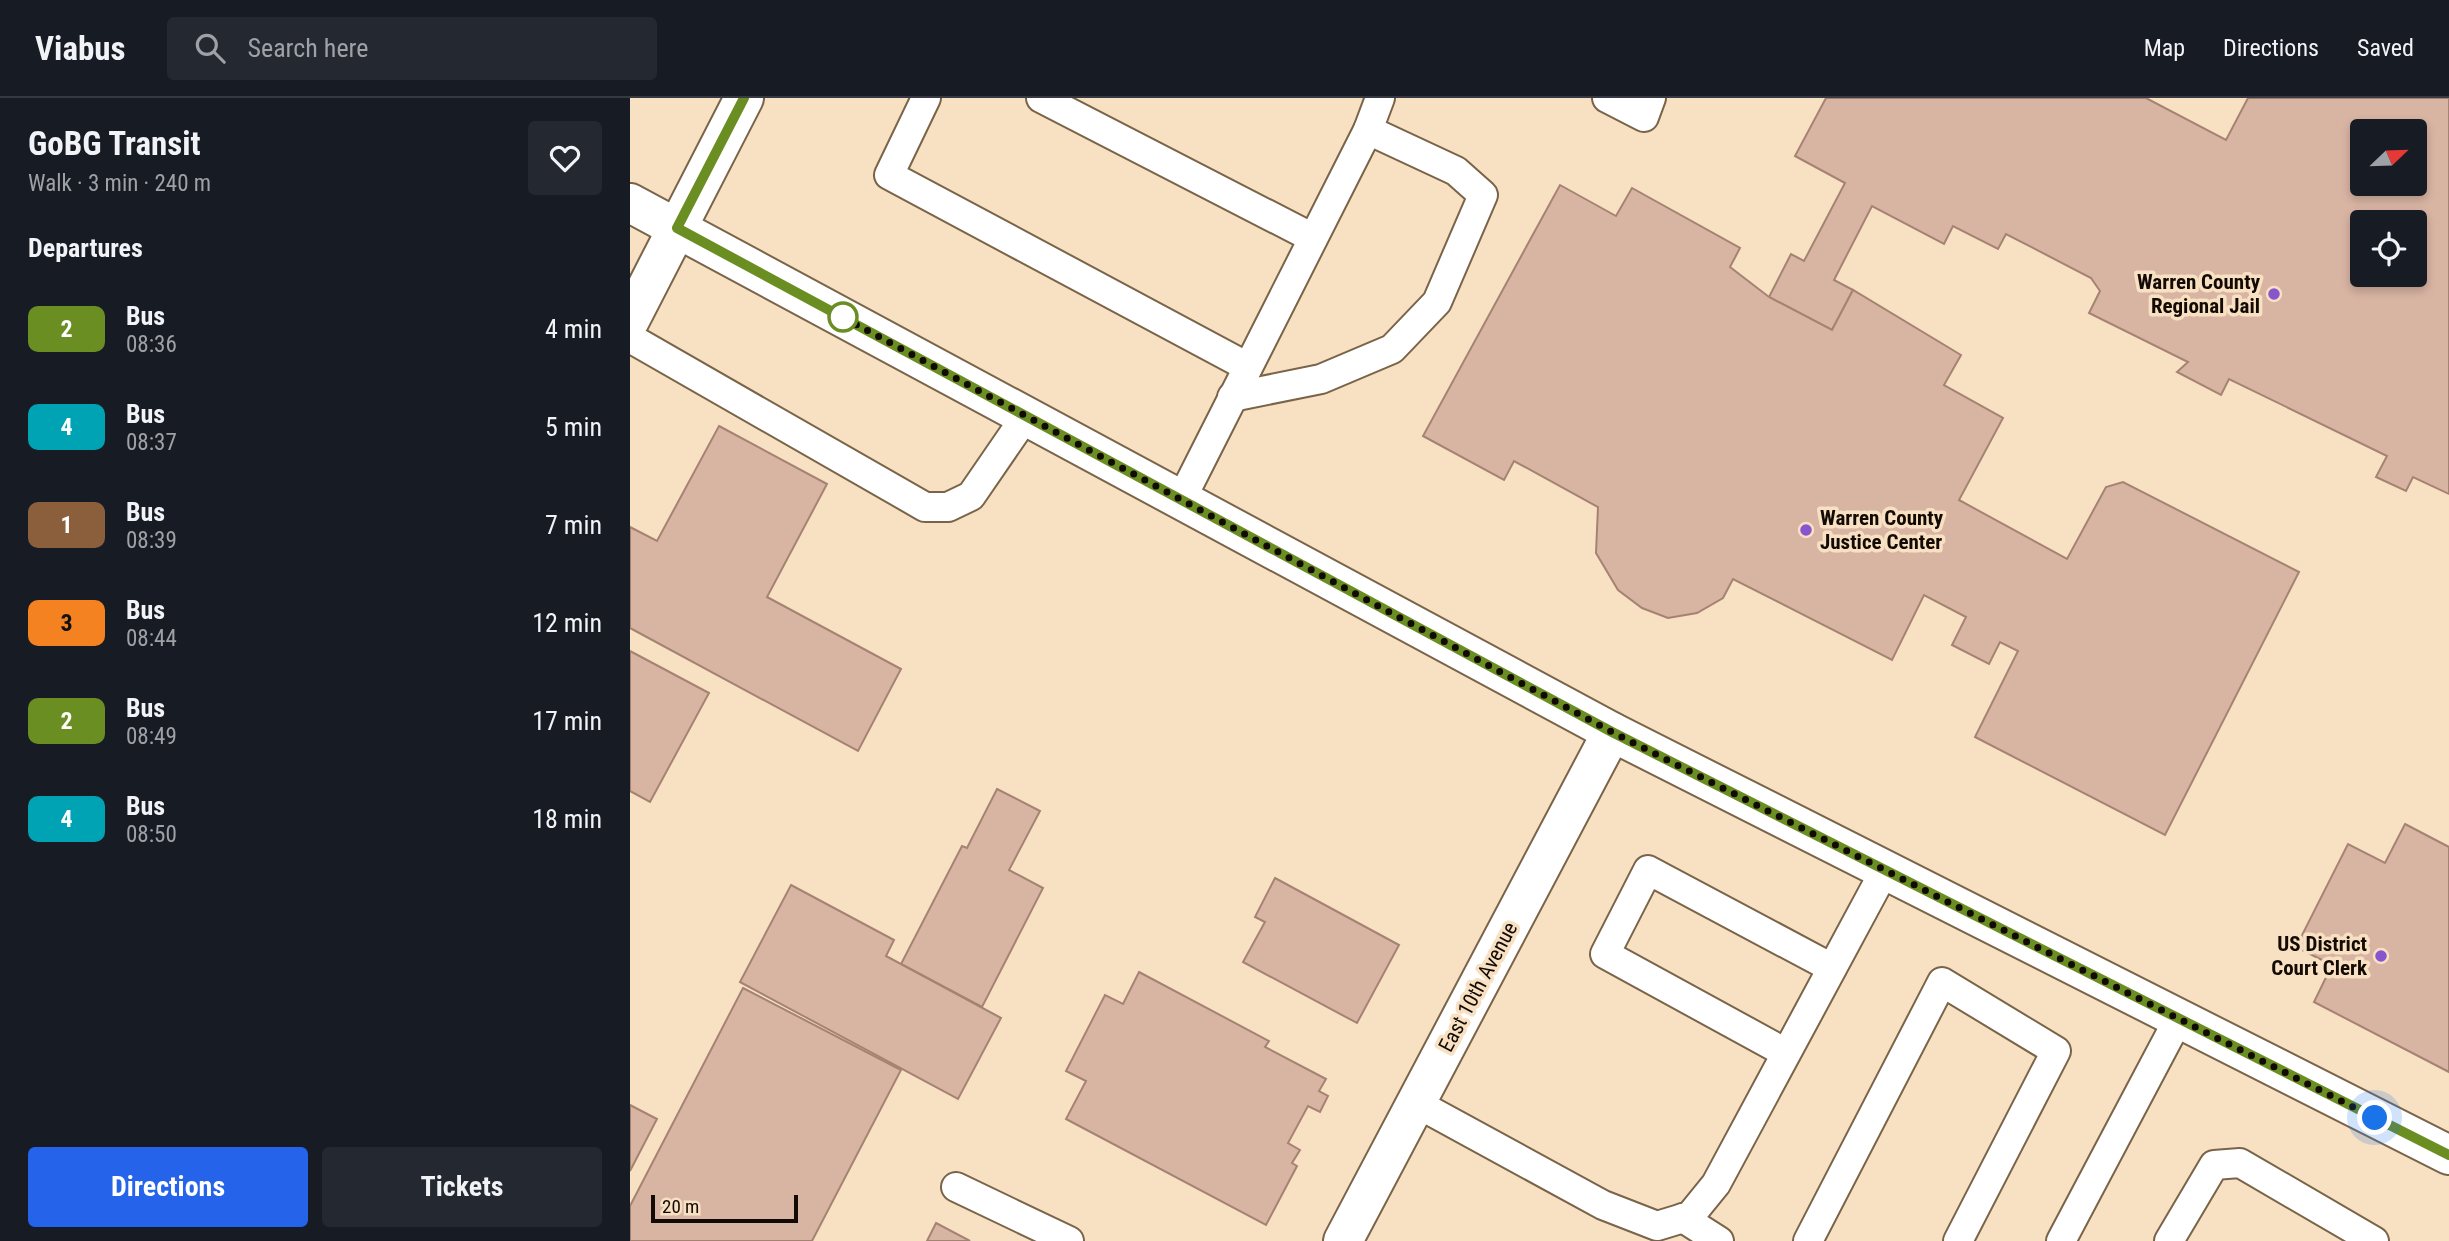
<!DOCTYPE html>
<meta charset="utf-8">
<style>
body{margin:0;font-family:"Roboto Condensed",sans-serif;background:#242831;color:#f1f3f6;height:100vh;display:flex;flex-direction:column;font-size:26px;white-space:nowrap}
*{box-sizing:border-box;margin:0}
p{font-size:23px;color:#9ea1a6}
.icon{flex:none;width:38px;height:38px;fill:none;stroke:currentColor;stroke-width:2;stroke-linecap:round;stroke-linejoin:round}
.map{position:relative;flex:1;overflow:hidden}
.side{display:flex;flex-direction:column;background:#171b24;width:630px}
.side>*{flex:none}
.badge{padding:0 14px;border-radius:10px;font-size:24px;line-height:46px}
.needle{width:46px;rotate:67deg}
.fabs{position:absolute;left:1720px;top:21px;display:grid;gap:14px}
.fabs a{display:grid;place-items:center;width:77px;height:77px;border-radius:7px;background:#171b24;box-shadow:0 4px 10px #0003;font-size:35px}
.scale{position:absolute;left:21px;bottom:18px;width:147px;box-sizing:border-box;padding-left:7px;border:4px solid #120a03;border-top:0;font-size:19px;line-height:24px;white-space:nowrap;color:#120a03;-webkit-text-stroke:5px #f8e0c2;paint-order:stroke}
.you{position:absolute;width:35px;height:35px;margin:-18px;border:5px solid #fff;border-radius:50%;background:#1a73e8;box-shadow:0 0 0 10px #1a73e833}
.map>.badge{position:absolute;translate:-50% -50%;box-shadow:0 0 0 4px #fff}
h2{padding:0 28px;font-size:26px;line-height:63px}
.round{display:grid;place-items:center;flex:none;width:74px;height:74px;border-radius:7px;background:#242831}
.headline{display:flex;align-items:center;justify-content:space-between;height:119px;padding:0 28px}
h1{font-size:33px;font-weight:700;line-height:52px}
.action{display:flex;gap:14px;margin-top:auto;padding:14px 28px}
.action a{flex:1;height:80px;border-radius:7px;background:#2563eb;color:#fff;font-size:28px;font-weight:700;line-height:80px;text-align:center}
.action a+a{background:#242831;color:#f1f3f6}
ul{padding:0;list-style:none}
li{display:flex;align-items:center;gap:21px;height:98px;padding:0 28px}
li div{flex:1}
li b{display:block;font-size:26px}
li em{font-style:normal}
li .badge{min-width:77px;font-weight:700;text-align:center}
header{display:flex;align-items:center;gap:42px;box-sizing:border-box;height:98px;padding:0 35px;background:#171b24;border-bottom:2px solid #363941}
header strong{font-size:33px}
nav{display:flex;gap:38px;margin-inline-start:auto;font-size:24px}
.search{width:490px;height:63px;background:#242831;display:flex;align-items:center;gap:18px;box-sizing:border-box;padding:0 24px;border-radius:7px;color:#9ea1a6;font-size:26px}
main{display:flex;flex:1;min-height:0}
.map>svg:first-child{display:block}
</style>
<header>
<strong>Viabus</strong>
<div class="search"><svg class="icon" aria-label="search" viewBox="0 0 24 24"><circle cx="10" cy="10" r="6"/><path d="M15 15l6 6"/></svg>Search here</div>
<nav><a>Map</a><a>Directions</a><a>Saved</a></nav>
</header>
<main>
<section class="side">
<div class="headline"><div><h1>GoBG Transit</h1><p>Walk · 3 min · 240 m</p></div><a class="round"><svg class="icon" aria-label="heart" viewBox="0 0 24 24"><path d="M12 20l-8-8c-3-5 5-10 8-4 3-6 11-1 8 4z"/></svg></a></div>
<h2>Departures</h2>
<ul>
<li><span class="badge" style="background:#6b8e23;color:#fff">2</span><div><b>Bus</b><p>08:36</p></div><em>4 min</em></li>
<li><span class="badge" style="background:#00a3b4;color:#fff">4</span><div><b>Bus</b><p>08:37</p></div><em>5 min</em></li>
<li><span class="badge" style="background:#8b5e3c;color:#fff">1</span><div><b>Bus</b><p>08:39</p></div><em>7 min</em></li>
<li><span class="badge" style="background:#f58220;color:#111">3</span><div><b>Bus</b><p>08:44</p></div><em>12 min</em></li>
<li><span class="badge" style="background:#6b8e23;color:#fff">2</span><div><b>Bus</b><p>08:49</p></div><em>17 min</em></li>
<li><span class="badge" style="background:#00a3b4;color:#fff">4</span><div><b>Bus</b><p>08:50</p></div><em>18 min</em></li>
</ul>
<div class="action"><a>Directions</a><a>Tickets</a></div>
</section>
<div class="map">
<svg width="1819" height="1143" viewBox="0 0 1819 1143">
<rect width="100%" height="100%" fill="#f8e0c2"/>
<!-- building -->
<g fill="#d8b4a3" stroke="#a58373" stroke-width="2" fill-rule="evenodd">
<path d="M1196,0H1516L1596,42L1618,0H1819V396L1783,379L1776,393L1746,379L1757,358L1599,281L1591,297L1547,274L1558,264L1459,215L1470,193L1461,180L1376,136L1368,151L1323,128L1314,146L1242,108L1204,182L1223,192L1202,232L1139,199L1161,156L1174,163L1215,85L1165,58ZM1732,33H1785V86H1732ZM1732,124H1785V177H1732Z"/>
<path d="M930,87L986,118L1002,90L1110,150L1100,169L1139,199L1202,232L1223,192L1331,257L1314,287L1373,320L1329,402L1437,461L1476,389L1493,384L1669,474L1535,737L1345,639L1388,553L1370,544L1359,566L1322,547L1336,519L1294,497L1262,562L1103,481L1093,500L1067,515L1038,520L1012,510L988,492L966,455L968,409L884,363L874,382L793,338Z"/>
<path d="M89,328L197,386L137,499L271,571L228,653L0,530V429L27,443Z"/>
<path d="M0,553L79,595L20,704L0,693Z"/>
<path d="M367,691L410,713L379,772L413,790L352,909L271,866L332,748L337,750Z"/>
<path d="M1775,726L1819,749V974L1684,904L1702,867L1666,849L1718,746L1755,765Z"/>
<path d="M645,780L769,847L727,925L613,864L635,824L625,819Z"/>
<path d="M161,787L264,842L256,858L371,920L328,1001L110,884Z"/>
<path d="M509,874L639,943L635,949L696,981L689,993L698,998L690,1014L678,1008L658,1045L670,1052L662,1065L667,1068L636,1127L436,1021L456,983L436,973L475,897L493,906Z"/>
<path d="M113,890L271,972L182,1143H0V1108Z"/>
<path d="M0,1007L27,1021L0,1073Z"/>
<path d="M306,1125L340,1143H297Z"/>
</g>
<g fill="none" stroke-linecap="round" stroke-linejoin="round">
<!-- lane casing -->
<g stroke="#796449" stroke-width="32">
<g id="lane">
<path d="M296,0L259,77L618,269"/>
<path d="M411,0L683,140"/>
<path d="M977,0L1014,19L1021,0"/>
<path d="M0,240L295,409H318L341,398L396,318"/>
<path d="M602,299L691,281L762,251L807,204L853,97L826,73L738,32"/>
<path d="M551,402L738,32L750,0"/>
<path d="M1156,955L975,856L1018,772L1202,870"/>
<path d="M786,1005L973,1107L1027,1128L1060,1118L1086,1086L1255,772"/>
<path d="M326,1089L439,1143"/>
<path d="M1053,1120L1089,1143"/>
<path d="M1178,1143L1312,884L1426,953L1328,1143"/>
<path d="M1431,1143L1549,920"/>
<path d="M1539,1143L1584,1067L1610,1065L1744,1143"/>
</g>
</g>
<!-- street casing -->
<g stroke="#796449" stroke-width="42">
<path id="street" d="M713,1143L982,634"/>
</g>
<!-- secondary casing -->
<g stroke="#796449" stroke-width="42">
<g id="secondary">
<path d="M0,105L982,634L1819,1057"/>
<path d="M0,222L114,0"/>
</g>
</g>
<!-- lane -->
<use href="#lane" stroke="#fff" stroke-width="28"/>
<!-- street -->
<use href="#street" stroke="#fff" stroke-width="38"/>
<!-- secondary -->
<use href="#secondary" stroke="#fff" stroke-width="38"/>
</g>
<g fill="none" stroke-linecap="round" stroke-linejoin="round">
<!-- line casing -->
<g stroke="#fff" stroke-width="16">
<path id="line" d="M114,0L47,130L982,634L1819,1057"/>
</g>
<!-- line -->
<use href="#line" stroke="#6b8e23" stroke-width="10"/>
<!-- walk -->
<path stroke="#120a03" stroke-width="7" stroke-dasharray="0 12.6" d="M213,219L203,214L982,634L1745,1020"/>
</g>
<!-- markers -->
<g fill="#8755cd" stroke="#f8e0c2" stroke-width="2.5">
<circle cx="1644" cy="196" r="7"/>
<circle cx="1176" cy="432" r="7"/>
<circle cx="1751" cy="858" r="7"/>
</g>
<circle fill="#fff" stroke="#6b8e23" stroke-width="3.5" cx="213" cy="219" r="14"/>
<g text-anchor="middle" stroke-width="7" stroke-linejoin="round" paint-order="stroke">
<!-- poi labels -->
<g font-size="21" font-weight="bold" fill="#120a03" stroke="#f8e0c2" text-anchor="end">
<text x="1630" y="191">Warren County<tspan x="1630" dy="24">Regional Jail</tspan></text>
<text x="1190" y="427" text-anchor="start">Warren County<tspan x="1190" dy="24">Justice Center</tspan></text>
<text x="1737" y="853">US District<tspan x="1737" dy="24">Court Clerk</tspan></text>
</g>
<!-- street labels -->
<g font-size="21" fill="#120a03" stroke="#f8e0c2">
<text transform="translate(848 889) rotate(-62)" y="7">East 10th Avenue</text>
</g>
</g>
</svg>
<div class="fabs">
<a><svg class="needle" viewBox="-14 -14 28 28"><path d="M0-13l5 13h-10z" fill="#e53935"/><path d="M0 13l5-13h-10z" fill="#9ea1a6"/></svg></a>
<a><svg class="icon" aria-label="locate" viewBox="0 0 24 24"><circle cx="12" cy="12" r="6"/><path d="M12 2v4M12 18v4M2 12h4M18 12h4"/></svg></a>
</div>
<div class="scale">20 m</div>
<div class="you" style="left:1745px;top:1020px"></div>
</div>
</main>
